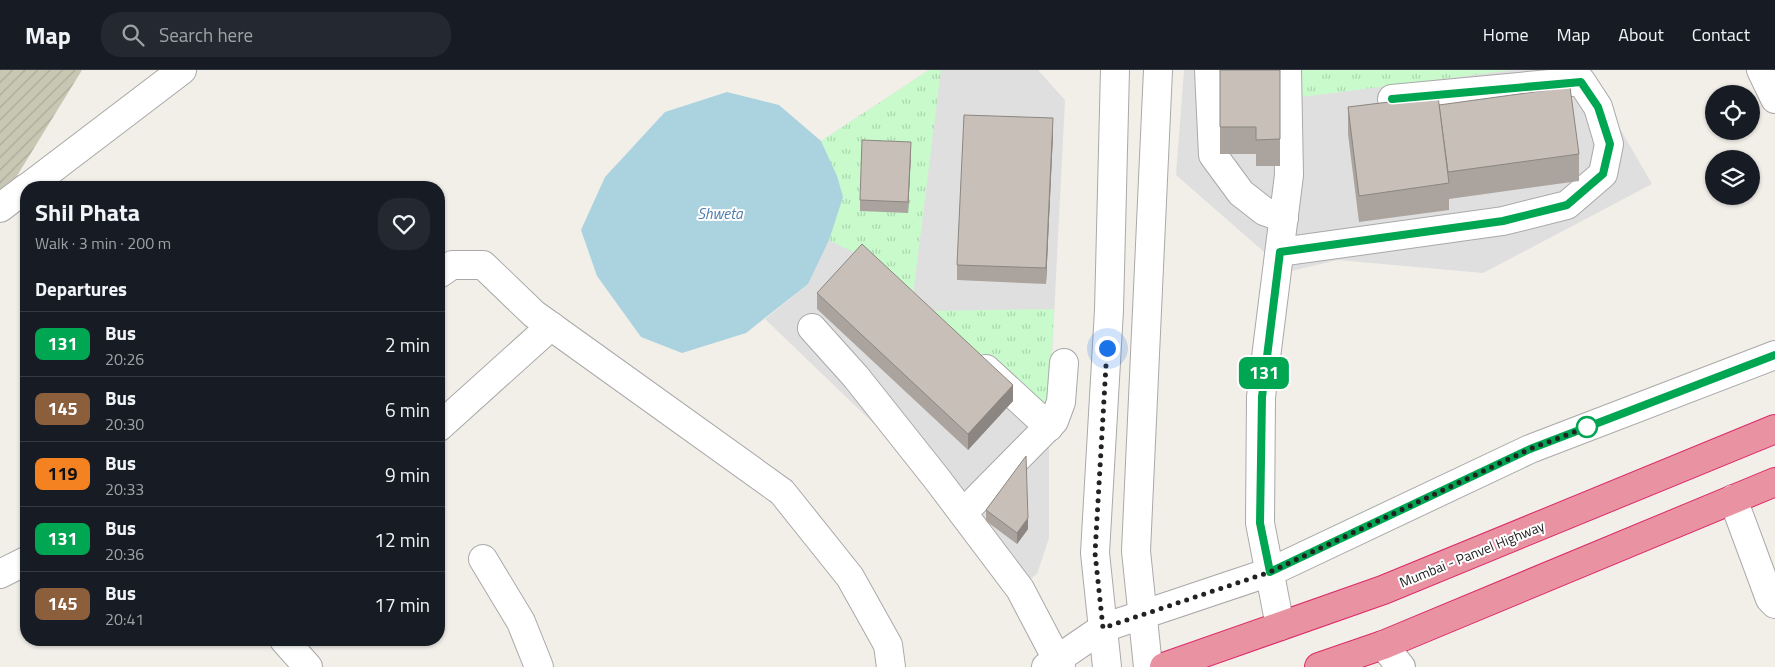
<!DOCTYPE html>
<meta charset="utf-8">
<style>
body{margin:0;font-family:"Titillium Web",sans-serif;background:#242831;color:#f1f3f6;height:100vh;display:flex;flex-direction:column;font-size:19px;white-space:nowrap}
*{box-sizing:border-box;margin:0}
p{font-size:16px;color:#9ea1a6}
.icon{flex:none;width:28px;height:28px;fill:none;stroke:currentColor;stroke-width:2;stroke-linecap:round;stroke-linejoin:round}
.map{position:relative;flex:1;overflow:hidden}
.side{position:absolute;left:20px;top:111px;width:425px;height:465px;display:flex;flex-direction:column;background:#171b24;border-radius:20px;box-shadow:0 1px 4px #0004}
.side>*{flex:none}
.badge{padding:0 10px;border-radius:8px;font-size:18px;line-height:32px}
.buttons{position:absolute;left:1705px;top:15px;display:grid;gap:10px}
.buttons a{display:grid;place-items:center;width:55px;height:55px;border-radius:50%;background:#171b24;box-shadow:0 1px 4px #0004;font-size:25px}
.you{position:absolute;width:25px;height:25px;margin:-12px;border:4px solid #fff;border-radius:50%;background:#1a73e8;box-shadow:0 0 0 8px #1a73e833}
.map>.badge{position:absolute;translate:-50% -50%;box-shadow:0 0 0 2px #fff}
h2{padding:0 15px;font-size:19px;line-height:45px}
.round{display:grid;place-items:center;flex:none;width:52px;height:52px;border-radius:20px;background:#242831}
.head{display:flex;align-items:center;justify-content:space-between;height:85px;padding:0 15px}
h1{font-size:24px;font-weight:700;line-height:38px}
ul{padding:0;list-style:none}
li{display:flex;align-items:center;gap:15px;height:65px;padding:0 15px;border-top:1px solid #363941}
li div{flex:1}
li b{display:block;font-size:19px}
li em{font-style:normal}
li .badge{min-width:55px;font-weight:700;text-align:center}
header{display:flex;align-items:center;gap:30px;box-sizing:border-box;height:70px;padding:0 25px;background:#171b24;border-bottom:1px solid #363941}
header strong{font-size:24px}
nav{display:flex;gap:28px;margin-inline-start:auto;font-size:18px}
.search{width:350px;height:45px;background:#242831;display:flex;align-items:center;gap:12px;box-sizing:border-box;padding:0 18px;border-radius:20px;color:#9ea1a6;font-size:19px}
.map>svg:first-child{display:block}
</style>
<header>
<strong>Map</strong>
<div class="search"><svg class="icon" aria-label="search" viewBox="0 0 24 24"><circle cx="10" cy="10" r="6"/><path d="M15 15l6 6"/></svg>Search here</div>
<nav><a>Home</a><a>Map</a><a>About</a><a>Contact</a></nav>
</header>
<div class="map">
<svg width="1775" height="597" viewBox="0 0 1775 597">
<defs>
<pattern id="construction-furrows" width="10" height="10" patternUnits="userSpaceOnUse" patternTransform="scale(1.25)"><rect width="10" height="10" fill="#c7c7b4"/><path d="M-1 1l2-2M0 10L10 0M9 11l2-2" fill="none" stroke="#abab9a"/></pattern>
<pattern id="park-tufts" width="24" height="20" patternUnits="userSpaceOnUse" patternTransform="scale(1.25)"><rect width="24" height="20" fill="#c8facc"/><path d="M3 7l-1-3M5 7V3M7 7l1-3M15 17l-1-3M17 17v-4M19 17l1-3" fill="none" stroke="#acd6af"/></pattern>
</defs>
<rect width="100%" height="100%" fill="#f2efe9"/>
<!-- residential -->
<g fill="#e0dfdf">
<path d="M929,0H1038L1065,30L1049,345V468L1037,504L1010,524L921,399L765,249L808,214L837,106L821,71Z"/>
<path d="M1184,0H1586L1652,114L1483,203L1338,190L1287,202L1176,105Z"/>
</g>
<!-- construction -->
<path fill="url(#construction-furrows)" d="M0,0H82L12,114L0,123Z"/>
<!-- park -->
<g fill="url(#park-tufts)">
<path d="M929,0H941L913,225L885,199L829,170L843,127L837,106L821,71Z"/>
<path d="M1292,0H1513L1293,28Z"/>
<path d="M1054,239L1049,345L930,241Z"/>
</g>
<!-- water -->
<path fill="#aad3df" d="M727,22L779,35L821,71L837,106L843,127L829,170L808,214L746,263L682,283L641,267L597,206L581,160L605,107L665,42Z"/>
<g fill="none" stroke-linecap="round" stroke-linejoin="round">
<!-- minor casing -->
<g stroke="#a9a9a9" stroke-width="30">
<g id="minor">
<path d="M1209,0L1213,85L1241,123L1264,141L1284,148"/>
<path d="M1761,0L1775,29"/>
<path d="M27,118L182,0"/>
<path d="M0,138L26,118"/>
<path d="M1280,182L1503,151L1567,135L1603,104L1609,74L1598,37L1581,11L1392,29"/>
<path d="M439,204L452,195H483L534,244L782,422L850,507L888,575L891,597"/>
<path d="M812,258L856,307L937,409L1020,519L1061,597"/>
<path d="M986,299L1049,357"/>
<path d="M439,357L551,256"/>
<path d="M1733,429L1770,529L1775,534"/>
<path d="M963,443L1054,351L1061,332L1064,293"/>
<path d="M483,489L521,552L539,597"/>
<path d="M0,504L26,491"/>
<path d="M1280,556L1260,453L1261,327L1289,105L1287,0"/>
<path d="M284,570L308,597"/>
<path d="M1383,575L1401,597"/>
<path d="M1046,597L1103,558L1270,502L1530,379L1775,285"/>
<path d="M1107,597L1095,483L1109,240L1115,0"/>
<path d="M1148,597L1136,481L1158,0"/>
</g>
</g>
<!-- highway casing -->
<g stroke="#dc2a67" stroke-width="30">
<g id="highway">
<path d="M1164,597L1383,520L1775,359"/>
<path d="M1319,597L1383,575L1775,412"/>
</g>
</g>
<!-- minor -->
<use href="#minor" stroke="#fff" stroke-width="28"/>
<!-- highway -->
<use href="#highway" stroke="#e892a2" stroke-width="28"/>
</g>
<!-- wall -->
<g fill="#aba49e">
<path d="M1220,0H1280V96H1256V84H1220Z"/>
<path d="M1439,35L1579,84V111L1449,129V140L1359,152L1348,64V37Z"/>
<path d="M1053,64L1046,214L957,210V195Z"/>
<path d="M911,83L908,143L860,141V130Z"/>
<path d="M817,223L1013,331L968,380L817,239Z"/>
<path d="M986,440L1028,459L1017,474L986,451Z"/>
</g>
<!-- shaded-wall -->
<g fill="#8b8681">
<path d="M1053,48V64L1046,214V198Z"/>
<path d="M911,72V83L908,143V132Z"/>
<path d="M1013,315V331L968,380V364Z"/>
<path d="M1028,448V459L1017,474V463Z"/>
</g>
<!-- building -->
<g fill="#c7bfb8" stroke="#8b8681">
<path d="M1220,0H1280V69L1256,70V57H1220Z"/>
<path d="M1570,17L1579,84L1448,102L1439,35Z"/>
<path d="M1438,26L1449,113L1359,126L1348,37Z"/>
<path d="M964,45L1053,48L1046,198L957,195Z"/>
<path d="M862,70L911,72L908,132L860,130Z"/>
<path d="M862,174L1013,315L968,364L817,223Z"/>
<path d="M1026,386L1028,448L1017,463L986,440Z"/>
</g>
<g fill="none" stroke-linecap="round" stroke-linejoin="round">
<!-- line casing -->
<g stroke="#fff" stroke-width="11">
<path id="line" d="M1392,29L1581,12L1598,37L1610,74L1603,104L1567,135L1503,151L1280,182L1262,327L1260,453L1270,502L1530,379L1775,285"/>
</g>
<!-- line -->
<use href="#line" stroke="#00a651" stroke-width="8"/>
<!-- walk -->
<path stroke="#222" stroke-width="5" stroke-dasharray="0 9" d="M1107,278L1095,483L1103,558L1270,502L1530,379L1587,357"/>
</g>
<!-- markers -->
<circle fill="#fff" stroke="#00a651" stroke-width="2.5" cx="1587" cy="357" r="10"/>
<g text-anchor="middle" stroke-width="4" stroke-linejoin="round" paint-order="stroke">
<!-- street labels -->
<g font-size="14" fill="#222" stroke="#fff">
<text transform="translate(1472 484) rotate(-22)" y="5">Mumbai - Panvel Highway</text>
</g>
<!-- water labels -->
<g font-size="15" font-style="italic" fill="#4a7aab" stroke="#fff">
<text x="720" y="149">Shweta</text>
</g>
</g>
</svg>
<div class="buttons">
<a><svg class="icon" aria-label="locate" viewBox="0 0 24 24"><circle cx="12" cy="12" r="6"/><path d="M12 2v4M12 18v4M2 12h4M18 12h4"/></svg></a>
<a><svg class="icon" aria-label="layers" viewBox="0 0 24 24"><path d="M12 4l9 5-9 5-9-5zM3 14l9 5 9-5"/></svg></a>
</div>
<div class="you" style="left:1107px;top:278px"></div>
<b class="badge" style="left:1264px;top:303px;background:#00a651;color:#fff">131</b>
<section class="side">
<div class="head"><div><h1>Shil Phata</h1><p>Walk · 3 min · 200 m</p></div><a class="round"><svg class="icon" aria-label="heart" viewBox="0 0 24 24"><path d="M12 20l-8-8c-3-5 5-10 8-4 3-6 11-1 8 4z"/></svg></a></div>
<h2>Departures</h2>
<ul>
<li><span class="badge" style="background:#00a651;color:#fff">131</span><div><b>Bus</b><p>20:26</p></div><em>2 min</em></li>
<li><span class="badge" style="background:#8b5e3c;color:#fff">145</span><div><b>Bus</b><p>20:30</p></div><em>6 min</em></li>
<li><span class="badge" style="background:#f58220;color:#111">119</span><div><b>Bus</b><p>20:33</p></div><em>9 min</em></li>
<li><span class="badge" style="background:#00a651;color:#fff">131</span><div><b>Bus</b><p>20:36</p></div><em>12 min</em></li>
<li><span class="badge" style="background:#8b5e3c;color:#fff">145</span><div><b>Bus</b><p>20:41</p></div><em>17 min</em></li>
</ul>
</section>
</div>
